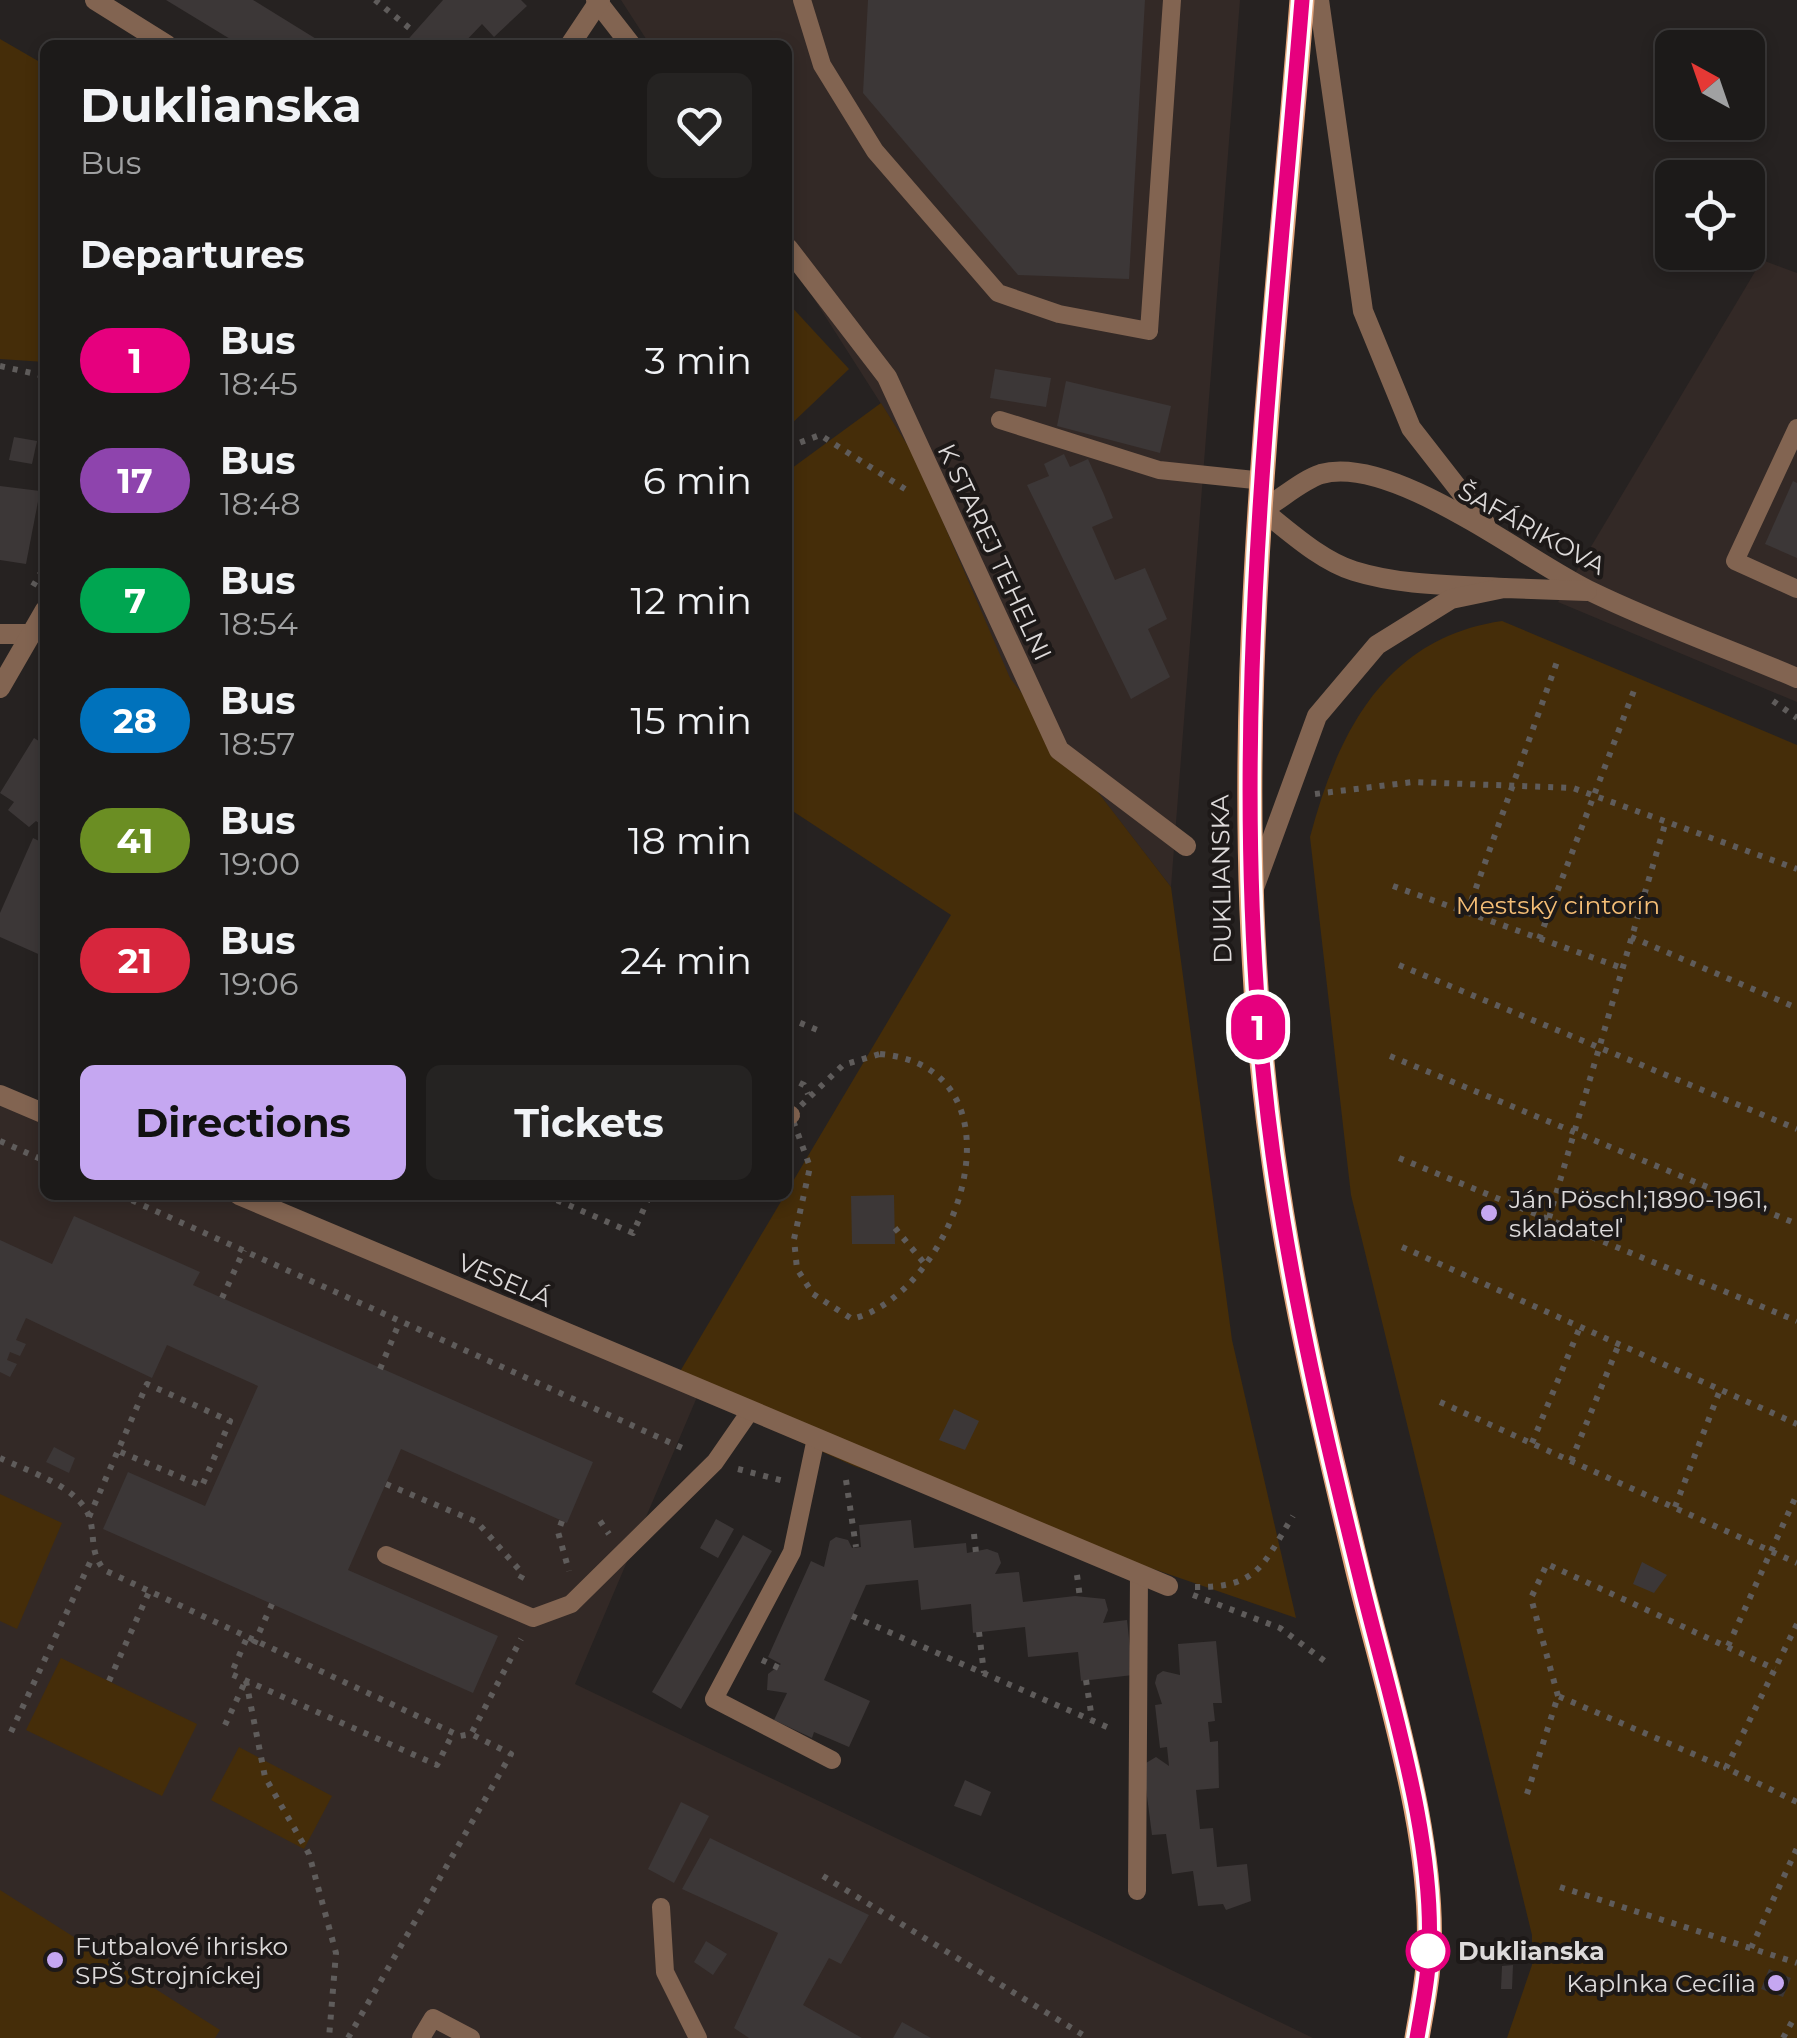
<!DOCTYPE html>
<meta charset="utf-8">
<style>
body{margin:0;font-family:Montserrat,sans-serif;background:#252322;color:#f1f3f6;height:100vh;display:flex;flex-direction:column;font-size:38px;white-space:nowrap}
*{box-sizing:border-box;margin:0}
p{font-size:32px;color:#a0a1a2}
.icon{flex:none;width:55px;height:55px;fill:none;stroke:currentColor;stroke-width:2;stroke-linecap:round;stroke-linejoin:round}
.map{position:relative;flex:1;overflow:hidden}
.sheet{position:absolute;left:40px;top:40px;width:752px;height:1160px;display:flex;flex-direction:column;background:#1c1a19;border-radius:15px;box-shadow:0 5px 15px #0003,0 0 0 2px #3a3838}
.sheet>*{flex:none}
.badge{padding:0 20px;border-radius:32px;font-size:35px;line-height:65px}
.needle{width:65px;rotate:320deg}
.buttons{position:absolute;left:1655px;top:30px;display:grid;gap:20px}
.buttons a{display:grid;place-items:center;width:110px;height:110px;border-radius:15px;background:#1c1a19;box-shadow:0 5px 15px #0003,0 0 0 2px #3a3838;font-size:50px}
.map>.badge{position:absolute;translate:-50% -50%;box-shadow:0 0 0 5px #fff}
h2{padding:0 40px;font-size:38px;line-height:90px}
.round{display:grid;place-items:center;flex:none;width:105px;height:105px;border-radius:15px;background:#252322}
.overview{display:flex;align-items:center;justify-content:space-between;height:170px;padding:0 40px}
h1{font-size:48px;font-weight:700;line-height:75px}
.button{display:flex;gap:20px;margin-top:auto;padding:20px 40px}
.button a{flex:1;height:115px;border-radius:15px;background:#c5a7f1;color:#111;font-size:40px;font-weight:700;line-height:115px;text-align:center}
.button a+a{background:#252322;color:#f1f3f6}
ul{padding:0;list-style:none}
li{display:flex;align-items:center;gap:30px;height:120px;padding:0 40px}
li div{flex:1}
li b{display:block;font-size:38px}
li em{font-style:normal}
li .badge{min-width:110px;font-weight:700;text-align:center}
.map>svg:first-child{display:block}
</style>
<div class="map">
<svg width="1797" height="2038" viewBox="0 0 1797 2038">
<rect width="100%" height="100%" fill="#262221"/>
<!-- built -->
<g fill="#332926">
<path d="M621,0H1240L1171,887L1009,678L915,457L788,258V45H650Z"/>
<path d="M1762,260L1797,273V702L1558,602Z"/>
<path d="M0,1095L45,1114V1195H231L697,1397L575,1684L1313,2038H0Z"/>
</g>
<!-- green -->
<g fill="#452d09">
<path d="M0,39L45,65V362L0,359Z"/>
<path d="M788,303L849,369L788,427Z"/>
<path d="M881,403L915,457L1010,678L1171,887L1232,1340L1296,1618L854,1466L672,1385L951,915L788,808V471Z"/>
<path d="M1502,621L1797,745V2038H1507L1532,1965V1935L1351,1195L1310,837C1338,732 1385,638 1502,621Z"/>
<path d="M0,1494L62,1523L17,1629L0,1621Z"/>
<path d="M61,1658L197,1724L162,1796L26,1730Z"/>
<path d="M239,1747L332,1796L304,1849L211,1800Z"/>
<path d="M0,1890L220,2030L215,2038H0Z"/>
</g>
<!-- building -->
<g fill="#3c3737">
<path d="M166,0H253L326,45H240Z"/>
<path d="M443,0H521L527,6L494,37L482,24L462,45H403Z"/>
<path d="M868,0H1145L1129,279L1018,275L863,93Z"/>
<path d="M995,369L1051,378L1046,407L990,398Z"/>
<path d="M1066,381L1171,406L1160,453L1057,426Z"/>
<path d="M14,437L37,441L32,464L9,460Z"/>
<path d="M1064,454L1070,467L1088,459L1104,495L1113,518L1092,527L1115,580L1145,568L1167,619L1148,629L1170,677L1131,699L1027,485L1049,476L1044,464Z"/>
<path d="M1793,481L1797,483V558L1765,544Z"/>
<path d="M0,486L40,491L26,564L0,560Z"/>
<path d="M34,738L45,745V827L36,821L29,827L8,810L14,802L0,793Z"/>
<path d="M33,838L45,844V957L0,937V913Z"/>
<path d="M894,1195L895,1244H852L851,1196Z"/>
<path d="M74,1216L200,1272L193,1285L593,1462L567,1523L401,1449L348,1570L498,1636L473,1693L103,1529L128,1472L205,1506L258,1386L167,1345L152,1378L26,1318L16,1340L26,1344L20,1356L10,1352L7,1360L17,1364L10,1377L0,1372V1240L52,1264Z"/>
<path d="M954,1409L979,1421L965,1450L939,1440Z"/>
<path d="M54,1447L75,1458L69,1473L46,1462Z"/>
<path d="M716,1519L734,1529L718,1558L700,1548Z"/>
<path d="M911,1520L914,1548L966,1543L967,1553L987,1549L998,1553L1001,1563L995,1574L1019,1572L1023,1602L1075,1596L1105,1599L1108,1610L1103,1623L1127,1620L1133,1675L1081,1681L1078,1652L1028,1657L1025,1627L973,1633L971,1604L921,1610L918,1580L866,1585L824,1680L870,1701L849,1747L814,1732L812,1738L774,1720L787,1693L767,1690L768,1674L781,1664L768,1657L811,1561L824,1567L830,1541L836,1537L848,1540L852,1548L861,1547L859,1525Z"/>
<path d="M743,1535L772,1551L681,1709L652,1692Z"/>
<path d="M1642,1562L1667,1575L1654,1593L1633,1584Z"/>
<path d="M1216,1641L1222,1703H1213L1215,1721L1208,1722L1210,1742L1218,1741L1219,1788L1196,1790L1200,1829L1213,1828L1217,1867L1247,1864L1251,1901L1226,1910L1223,1904L1198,1906L1193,1871L1172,1874L1166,1834L1152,1835L1144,1773L1146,1763L1156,1757L1169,1766L1167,1747L1160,1748L1155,1705L1162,1704L1155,1683L1157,1675L1163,1671L1180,1675L1178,1644Z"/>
<path d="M965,1780L991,1792L981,1816L954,1806Z"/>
<path d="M681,1802L709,1816L674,1883L648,1869Z"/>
<path d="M710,1838L869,1915L841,1964L829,1958L803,2005L862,2038H749L734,2028L778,1933L682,1889Z"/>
<path d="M706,1941L727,1954L713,1975L694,1962Z"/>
<path d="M1513,1965L1512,1989H1501L1502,1966Z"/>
<path d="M1769,1969L1791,1978L1783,1997L1761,1989Z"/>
<path d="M902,2022L931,2038H893Z"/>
</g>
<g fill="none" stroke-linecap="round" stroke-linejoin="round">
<!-- path -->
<g stroke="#5f5c5b" stroke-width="6" stroke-dasharray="5 8" stroke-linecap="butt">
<path d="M375,0L413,31"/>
<path d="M0,366L45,376"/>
<path d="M788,447L820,435L905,489"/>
<path d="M33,586L45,566"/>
<path d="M1773,701L1797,718"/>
<path d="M1315,794L1413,782L1573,788L1797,869"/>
<path d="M1393,886L1622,968"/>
<path d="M1467,913L1558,659"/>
<path d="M1631,937L1797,1008"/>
<path d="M1539,939L1635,688"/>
<path d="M1399,965L1797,1129"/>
<path d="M788,1018L820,1031"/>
<path d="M880,1054C1034,1068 957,1293 852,1319L813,1294L797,1269L794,1239L810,1167L791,1115L843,1065Z"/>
<path d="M1390,1056L1797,1224"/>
<path d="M788,1077L804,1085L808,1094"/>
<path d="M0,1141L45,1161"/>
<path d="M1399,1158L1797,1321"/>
<path d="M120,1195L689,1451"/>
<path d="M545,1195L633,1233L650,1195"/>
<path d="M1549,1218L1666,821"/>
<path d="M895,1228L924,1263"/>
<path d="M1402,1247L1797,1424"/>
<path d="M222,1298L244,1250"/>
<path d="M380,1369L400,1321"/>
<path d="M1440,1402L1797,1563"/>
<path d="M1532,1443L1580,1327"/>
<path d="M0,1458C27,1471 81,1487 90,1519C95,1539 90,1552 104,1570L460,1736L471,1734L521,1639"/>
<path d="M1571,1461L1619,1344"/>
<path d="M738,1469L784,1481"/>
<path d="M846,1480L856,1547"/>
<path d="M386,1484L477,1522L523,1574L518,1583"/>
<path d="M1675,1507L1720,1390"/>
<path d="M89,1517L147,1384L230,1421L202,1486L118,1451"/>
<path d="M562,1521L558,1532L569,1571"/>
<path d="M600,1521L609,1534"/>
<path d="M974,1534L976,1553"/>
<path d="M1077,1575L1080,1598"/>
<path d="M1195,1587C1259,1588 1263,1564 1293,1516"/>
<path d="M1193,1595L1280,1628L1326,1662"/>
<path d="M852,1616L1114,1730"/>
<path d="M1797,1624L1726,1768L1797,1802"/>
<path d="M979,1632L984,1673"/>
<path d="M246,1640L231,1674L437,1765L453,1733"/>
<path d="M254,1644L272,1604"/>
<path d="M1728,1646L1797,1494"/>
<path d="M762,1660L779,1668"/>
<path d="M1086,1680L1092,1719"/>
<path d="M109,1681L149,1592"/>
<path d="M246,1681L265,1777L309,1854L336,1953L329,2038"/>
<path d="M1558,1696L1531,1598L1547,1564L1775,1669"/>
<path d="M225,1725L245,1682"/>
<path d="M11,1732L93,1556"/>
<path d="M1527,1794L1558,1696L1726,1768"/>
<path d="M823,1876L1088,2038"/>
<path d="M1560,1887L1797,1963"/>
<path d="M1751,1948L1797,1848"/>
<path d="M348,2038L511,1754L471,1734"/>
<path d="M1783,2038L1793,2020"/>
</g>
<!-- service -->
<g stroke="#826451" stroke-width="18">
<path d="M802,0L822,65L875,151L998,293L1059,314L1149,331L1172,0"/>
<path d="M1000,420L1159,470L1264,481"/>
<path d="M1797,428L1735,561L1797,589"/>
<path d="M788,1113L791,1115"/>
<path d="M816,1438L792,1552L714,1699L832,1760"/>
<path d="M386,1555L533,1618L571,1604L715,1462L751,1410"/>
<path d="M1137,1891L1139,1574"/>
<path d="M661,1907L665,1972L698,2038"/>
<path d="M421,2038L433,2018L471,2038"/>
</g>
<!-- minor -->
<g stroke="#826451" stroke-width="20">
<path d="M95,0L167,45"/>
<path d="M596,0L631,45"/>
<path d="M570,45L600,0"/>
<path d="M788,248L887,377L1059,750L1186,846"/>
<path d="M0,634H31"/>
<path d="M0,688L45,610"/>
<path d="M0,1095L45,1114"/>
<path d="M239,1195L1168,1586"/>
</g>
<!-- tertiary -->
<g stroke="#826451" stroke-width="20">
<path d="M1319,0L1363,311L1411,428L1485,523"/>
<path d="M1504,588C1455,585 1402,586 1354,571C1320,560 1290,532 1262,510C1280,500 1302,480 1321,474C1394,454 1528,562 1592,592C1658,624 1729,649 1797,678"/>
<path d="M1254,888L1317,716L1377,645L1451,599L1504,588L1587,591"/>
</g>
<!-- primary -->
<path stroke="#e3a57c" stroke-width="25" d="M1302,0C1272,383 1219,772 1273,1155C1292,1296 1325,1433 1358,1571C1386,1687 1439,1848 1428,1966C1426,1990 1421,2014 1417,2038"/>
</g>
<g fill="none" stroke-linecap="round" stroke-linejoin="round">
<!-- line casing -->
<g stroke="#fff" stroke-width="22">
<path id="line" d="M1302,0C1271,383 1220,772 1273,1155C1293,1299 1326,1440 1361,1581C1389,1697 1439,1847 1428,1966C1426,1990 1421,2014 1417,2038"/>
</g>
<!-- line -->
<use href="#line" stroke="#e6007e" stroke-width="15"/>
</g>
<!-- markers -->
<g fill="#c5a7f1" stroke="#1d1918" stroke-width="4">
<circle cx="1489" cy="1213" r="10"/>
<circle cx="55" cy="1960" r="10"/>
<circle cx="1776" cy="1983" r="10"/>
</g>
<circle fill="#fff" stroke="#e6007e" stroke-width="5" cx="1428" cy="1951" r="20"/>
<g text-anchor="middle" stroke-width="8" stroke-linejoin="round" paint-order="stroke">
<!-- street labels -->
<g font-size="25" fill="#dddada" stroke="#1d1918">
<text transform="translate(1532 528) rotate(29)" y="9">ŠAFÁRIKOVA</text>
<text transform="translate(995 552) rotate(65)" y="9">K STAREJ TEHELNI</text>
<text transform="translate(1221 879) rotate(-91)" y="9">DUKLIANSKA</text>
<text transform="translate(505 1280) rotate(23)" y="9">VESELÁ</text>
</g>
<!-- park labels -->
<g font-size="25" fill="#f5be76" stroke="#1d1918">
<text x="1558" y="914">Mestský cintorín</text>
</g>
<!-- poi labels -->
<g font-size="25" fill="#dddada" stroke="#1d1918" text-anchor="start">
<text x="1509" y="1208">Ján Pöschl;1890-1961,<tspan x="1509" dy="29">skladateľ</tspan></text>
<text x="75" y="1955">Futbalové ihrisko<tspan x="75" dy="29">SPŠ Strojníckej</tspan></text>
<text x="1756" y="1992" text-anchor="end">Kaplnka Cecília</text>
</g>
<!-- stop labels -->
<g font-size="25" font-weight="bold" fill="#dddada" stroke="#1d1918" text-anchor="start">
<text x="1458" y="1960">Duklianska</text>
</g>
</g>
</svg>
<div class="buttons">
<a><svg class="needle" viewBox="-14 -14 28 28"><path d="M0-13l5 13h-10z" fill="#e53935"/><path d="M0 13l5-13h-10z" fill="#a0a1a2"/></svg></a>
<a><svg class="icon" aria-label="locate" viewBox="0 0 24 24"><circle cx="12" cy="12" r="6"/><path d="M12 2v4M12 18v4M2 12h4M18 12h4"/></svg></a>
</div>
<b class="badge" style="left:1258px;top:1027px;background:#e6007e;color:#fff">1</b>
<section class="sheet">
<div class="overview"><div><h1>Duklianska</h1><p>Bus</p></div><a class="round"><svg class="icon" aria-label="heart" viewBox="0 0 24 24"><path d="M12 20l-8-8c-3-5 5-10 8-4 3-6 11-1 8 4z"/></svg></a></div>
<h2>Departures</h2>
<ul>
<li><span class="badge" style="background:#e6007e;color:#fff">1</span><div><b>Bus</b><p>18:45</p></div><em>3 min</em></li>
<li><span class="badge" style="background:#8e44ad;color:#fff">17</span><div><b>Bus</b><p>18:48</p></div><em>6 min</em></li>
<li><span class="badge" style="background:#00a651;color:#fff">7</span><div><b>Bus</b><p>18:54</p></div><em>12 min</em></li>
<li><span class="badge" style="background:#0072bc;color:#fff">28</span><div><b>Bus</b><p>18:57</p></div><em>15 min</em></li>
<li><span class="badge" style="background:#6b8e23;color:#fff">41</span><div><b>Bus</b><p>19:00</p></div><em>18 min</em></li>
<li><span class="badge" style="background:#d7263d;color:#fff">21</span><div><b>Bus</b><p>19:06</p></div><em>24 min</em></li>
</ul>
<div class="button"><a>Directions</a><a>Tickets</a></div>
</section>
</div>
